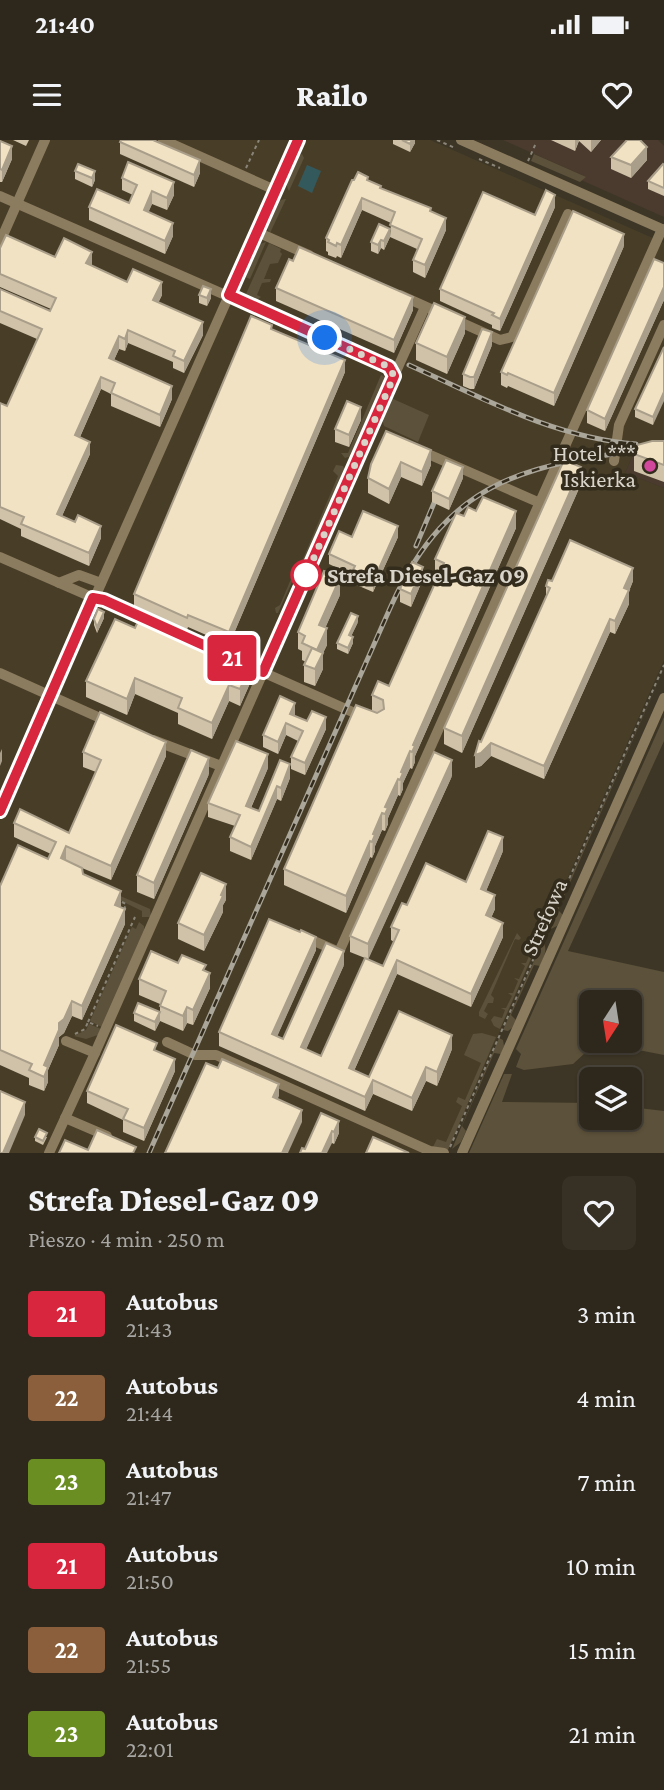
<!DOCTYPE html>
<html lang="pl">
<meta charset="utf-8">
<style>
body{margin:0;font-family:"Crimson Pro",serif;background:#363025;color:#f1f3f6;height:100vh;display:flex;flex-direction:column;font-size:26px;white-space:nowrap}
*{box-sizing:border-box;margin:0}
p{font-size:23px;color:#a7a6a3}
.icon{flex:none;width:38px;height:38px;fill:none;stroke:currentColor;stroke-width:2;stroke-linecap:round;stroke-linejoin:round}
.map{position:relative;height:1013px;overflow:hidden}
.panel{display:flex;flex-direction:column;background:#2e281c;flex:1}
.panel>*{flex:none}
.badge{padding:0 14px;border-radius:5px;font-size:24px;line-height:46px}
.needle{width:46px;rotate:192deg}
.controls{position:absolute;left:579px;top:850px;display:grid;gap:14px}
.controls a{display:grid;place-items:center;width:63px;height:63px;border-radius:10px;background:#2e281c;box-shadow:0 2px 5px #0004,0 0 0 2px #49443b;font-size:35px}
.you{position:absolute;width:35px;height:35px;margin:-18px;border:5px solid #fff;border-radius:50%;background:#1a73e8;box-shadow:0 0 0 10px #1a73e833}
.map>.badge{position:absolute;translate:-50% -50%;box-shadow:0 0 0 4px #fff}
.round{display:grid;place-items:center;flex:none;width:74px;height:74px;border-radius:10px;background:#363025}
.overview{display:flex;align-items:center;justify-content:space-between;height:119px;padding:0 28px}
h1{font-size:33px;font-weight:800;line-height:52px}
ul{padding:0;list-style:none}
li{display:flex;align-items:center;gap:21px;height:84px;padding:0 28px}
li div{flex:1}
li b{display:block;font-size:26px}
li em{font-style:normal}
li .badge{min-width:77px;font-weight:700;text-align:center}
.status{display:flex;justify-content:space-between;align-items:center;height:49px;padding:0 35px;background:#2e281c;direction:ltr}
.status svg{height:19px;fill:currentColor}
header{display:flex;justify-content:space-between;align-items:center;height:91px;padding:0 28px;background:#2e281c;font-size:32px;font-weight:800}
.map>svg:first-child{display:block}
</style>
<div class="status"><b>21:40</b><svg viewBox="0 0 49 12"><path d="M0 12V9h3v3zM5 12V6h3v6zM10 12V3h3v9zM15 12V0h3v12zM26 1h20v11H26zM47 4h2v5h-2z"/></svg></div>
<header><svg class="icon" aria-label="menu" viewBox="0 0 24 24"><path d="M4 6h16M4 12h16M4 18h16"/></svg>Railo<svg class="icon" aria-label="heart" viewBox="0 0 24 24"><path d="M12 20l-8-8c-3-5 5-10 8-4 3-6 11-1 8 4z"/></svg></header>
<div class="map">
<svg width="664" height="1013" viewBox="0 0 664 1013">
<rect width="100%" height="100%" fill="#3d3626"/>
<!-- commercial -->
<g fill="#4a3b2e">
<path d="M503,0H658L664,6V77L581,40L584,36Z"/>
<path d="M664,310V348L625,333L633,314Z"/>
</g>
<!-- built -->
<path fill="#483e28" d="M0,0H430L664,103V310L633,314L625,333L664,348V520L446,1013H0Z"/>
<!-- green -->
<g fill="#5c513a" fill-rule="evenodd">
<path d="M302,14L304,18L289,51C282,40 291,20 302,14Z"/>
<path d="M534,14L584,36L586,37L580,42L531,21Z"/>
<path d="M286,59L270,93L267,88C268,76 273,60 286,59Z"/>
<path d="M266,102L250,139L243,136L257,105Z"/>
<path d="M269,103L281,109L280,112L282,114L278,123L270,124L264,139H271L270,142L262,143L257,155L261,157L257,160L246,154Z"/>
<path d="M381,235L386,237L384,242L352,316L345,318L341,313H348Z"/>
<path d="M391,258L429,275L418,302L384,286L382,279Z"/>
<path d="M336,325L343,326L345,330L297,440L292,442L278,473H276L275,468L280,465L291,439L294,440L338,336L333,331Z"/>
<path d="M664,529L558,770L563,775L557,786L547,791Z"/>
<path d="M664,577V601L568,811L664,832V915L597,902L573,924L524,930L516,927L521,914L516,909ZM592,863H630V901H592Z"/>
<path d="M20,712L150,769L151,777H142V771Z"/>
<path d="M139,782L144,786V790L102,887L90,881L132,787L136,789Z"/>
<path d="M517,793L521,798L519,800L515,799L491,855L494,858L493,863H488L484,871L488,874L485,879L479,876V872Z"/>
<path d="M534,796L540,798L500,889L494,886L491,880L494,876L502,878L505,870L501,868H506L512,856L508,853H513L518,841L514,838L519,839L525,826L521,823H526L530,814L526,811L531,812L536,801L533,798Z"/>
<path d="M543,801C548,810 544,816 540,826L534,825L511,875L516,880L512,888L508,891L503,890Z"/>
<path d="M89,884L101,889L98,895L86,899L74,896L86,890Z"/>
<path d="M482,893L496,897L448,1010L433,1007L437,999L446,1002L462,966L456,962L458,957L465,960L481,923L464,915L473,894Z"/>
<path d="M499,898L503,900L504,906L501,914L494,913L462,986L466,991L461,1002L452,1009Z"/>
<path d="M504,934H512L502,962L591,963L592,978H630V967L664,971V1013H469Z"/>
</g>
<!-- water -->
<path fill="#34595c" d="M307,25L321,31L312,53L298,46Z"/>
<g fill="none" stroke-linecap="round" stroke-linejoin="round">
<!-- path -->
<g stroke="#8a8578" stroke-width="2" stroke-dasharray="3.5 3.5" stroke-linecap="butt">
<path d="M437,0L455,8"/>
<path d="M479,19L500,28"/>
<path d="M528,21L536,3"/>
<path d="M246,28L259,0"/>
<path d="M122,762L126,764L124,770"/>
<path d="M88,882L135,777"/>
<path d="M75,894L85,889L88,882L98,886"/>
<path d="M450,1007L664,525"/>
</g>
<!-- minor -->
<g stroke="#8c7c5f" stroke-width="10">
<path d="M163,0L275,50"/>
<path d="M461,0L664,90"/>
<path d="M0,56L389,227L394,236L95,913L66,901"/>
<path d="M257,92L309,115"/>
<path d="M0,102L45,0"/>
<path d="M400,155L500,200L512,197L568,74"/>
<path d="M394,236L425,167"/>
<path d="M419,310L540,363"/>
<path d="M614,321L619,285L664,185"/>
<path d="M0,417L151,483"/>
<path d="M59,443L79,435L101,443"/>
<path d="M240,522L366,578"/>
<path d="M0,533L109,582"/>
<path d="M153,600L221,626"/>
<path d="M0,671L298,0"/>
<path d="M305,797L339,812L662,89"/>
<path d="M167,902L195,915H216L430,1011L444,1013"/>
<path d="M65,978L107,996"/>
<path d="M49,1013L95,913"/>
<path d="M462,1013L664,558"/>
</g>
<!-- rail casing -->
<g stroke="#aba69a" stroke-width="5">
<g id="rail">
<path d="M409,225C482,258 555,298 636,304"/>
<path d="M416,406L434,363"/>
<path d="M149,1013L391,466C451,333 533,324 664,307"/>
</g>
</g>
<!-- rail -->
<use href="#rail" stroke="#332c1c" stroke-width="2.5" stroke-dasharray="8" stroke-linecap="butt"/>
</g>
<!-- wall -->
<g fill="#cfc2a9">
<path d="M13,0H29L26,6Z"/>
<path d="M393,0H415V3L410,12L393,4Z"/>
<path d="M551,0H601L591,12L579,1L575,11Z"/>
<path d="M0,1L12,19L2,42H0Z"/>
<path d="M120,2L200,33L194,47L120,14Z"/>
<path d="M611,17L647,20L631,38L611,29Z"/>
<path d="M664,25V56L648,49V41Z"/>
<path d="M75,31L95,40L92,47L75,39Z"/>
<path d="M122,38L174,55L167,70L152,64L148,72L173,96L165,114L89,80V67L129,63L133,55L122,50Z"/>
<path d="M368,41L381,49L431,71L446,90L425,138L413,132V120L417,109L390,97L391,83L362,70L341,118L337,116L336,118L328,115V112L326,111V98Z"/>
<path d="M555,67L500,191L492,188V185L440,161V149L535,75Z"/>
<path d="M390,97L384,110L381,108L378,114L371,111V102Z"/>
<path d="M624,106L554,266L508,246L507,248L501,245V232Z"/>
<path d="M0,108L92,124L91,126L127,142L162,155L158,163L203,195L184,233L173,228V222L128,203L125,211L119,209L114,220L172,259L160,287L111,266V254L101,249L80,297L90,314L62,376L101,398L89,426L21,396V389L0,379V263L7,266L37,199L0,183V149L50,171L51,169L0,147Z"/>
<path d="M664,123V160L605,291L587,283V270Z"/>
<path d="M276,148L413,170L394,213L276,161Z"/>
<path d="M199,155L211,158L207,166L199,163Z"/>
<path d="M272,189L345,232L229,505L188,487L187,490L134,467V454Z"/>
<path d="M465,193L447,234L416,220V203Z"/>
<path d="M492,205L474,249H470L463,246V234Z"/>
<path d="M664,207L653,285L635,277V269Z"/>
<path d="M361,280L349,307L335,302V289Z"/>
<path d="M386,291L431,325L422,346L401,337L389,364L368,353V338Z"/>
<path d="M664,301V342L634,331V314Z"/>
<path d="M463,338L449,370L432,362V351Z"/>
<path d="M581,344L462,613L444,604V588Z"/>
<path d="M464,376L516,388L415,616V622L412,629L410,628L403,643V649L400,656L398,655L388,678V684L385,691L382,690L375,706V711L372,718L370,717L346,773L284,745V729L372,571V555L389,546L438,436L435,435V419Z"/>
<path d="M352,397H398L373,452L352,443V435L329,424V414Z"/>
<path d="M423,439L411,467L400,462V449Z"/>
<path d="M552,441H633L629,451V464L615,494L610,492L544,639L491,616L481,626L475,628L481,602L546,457V446Z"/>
<path d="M340,455L325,488L327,505L323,513V529L315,546L304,542V525L306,522L302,520V511L298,509V492Z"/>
<path d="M104,478L97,493L94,485V479Z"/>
<path d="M115,479L251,541L240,566L229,561L212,599L178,584V573L135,554L127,575L86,557V541Z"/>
<path d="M358,482L351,496L353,503L348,514L337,509V503Z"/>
<path d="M295,576L326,589L305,635L291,629V617L298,601L286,595L278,614L263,607V595Z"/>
<path d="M83,612L166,616L111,740L82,728L83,734L121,765L120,767L125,784L82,880L72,876L64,893L59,897V905L48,930V942L44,951L29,945V938L0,925V746L48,719L51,714L14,697V683L69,693L96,632L83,627Z"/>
<path d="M280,620L290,638L281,661L277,659L251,720L230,711V697L235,686L208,677V663L268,628L251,668L259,671Z"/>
<path d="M209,634L154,759L137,752V735Z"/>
<path d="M452,636L368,819L383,826L394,802L391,800V787L407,765L466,742L503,711L486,751L495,769L491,778L503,797L471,867L397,834L354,931L369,937L452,909L437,946L426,941L412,971L373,954L365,971L219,906V892L300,792L316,810L277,896L283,899L344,825L306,909L321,916L365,818L350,812V796Z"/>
<path d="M226,760L223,765V772L204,811L178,799V783Z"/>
<path d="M178,823L206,831L210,848L193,885L187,883L183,891L160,881L155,891L134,881V873L160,872V864L139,855V839Z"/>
<path d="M157,911L175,931L144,1001L123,992V980L87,963V951Z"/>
<path d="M321,973L339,993L334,1004L332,1003L305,1009Z"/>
<path d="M35,997H47L43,1005L35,1001Z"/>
</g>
<!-- shaded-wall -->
<g fill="#a99e89">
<path d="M412,0H415V3L410,12V4Z"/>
<path d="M575,0H579L575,11Z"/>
<path d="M591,0H601L591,12Z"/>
<path d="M12,6V19L2,42V30Z"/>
<path d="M647,7V20L631,38V25Z"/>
<path d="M200,20V33L194,47V35Z"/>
<path d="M95,31V40L92,47V38Z"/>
<path d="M174,42V55L167,70V58Z"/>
<path d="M152,51V64L144,83V70Z"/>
<path d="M555,55V67L500,191V179Z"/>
<path d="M362,58V70L341,118V105Z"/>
<path d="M446,78V90L425,138V125Z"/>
<path d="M173,83V96L165,114V101Z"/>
<path d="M390,89V97L384,110V101Z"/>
<path d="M624,94V106L554,266V253Z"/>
<path d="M381,100V108L378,114V105Z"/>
<path d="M92,112V124L86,136V123Z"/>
<path d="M162,142V155L153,173V160Z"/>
<path d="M664,147V160L605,291V279Z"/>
<path d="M211,149V158L207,166V158Z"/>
<path d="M413,157V170L394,213V200Z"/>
<path d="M465,177V193L447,234V217Z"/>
<path d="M203,182V195L184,233V221Z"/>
<path d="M128,190V203L125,211V199Z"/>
<path d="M492,192V205L474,249V237Z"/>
<path d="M119,196V209L109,231V218Z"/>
<path d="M345,220V232L229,505V492Z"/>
<path d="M101,237V249L75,308V295Z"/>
<path d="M172,246V259L160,287V275Z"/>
<path d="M664,252V261L653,285V277Z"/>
<path d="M361,267V280L349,307V295Z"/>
<path d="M90,302V314L57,387V374Z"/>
<path d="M431,310V325L422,346V332Z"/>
<path d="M401,322V337L389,364V349Z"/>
<path d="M463,327V338L449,370V359Z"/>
<path d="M581,327V344L462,613V596Z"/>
<path d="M516,371V388L415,616V622L412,629L413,605Z"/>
<path d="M101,386V398L89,426V413Z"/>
<path d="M398,386V397L373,452V442Z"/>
<path d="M423,427V439L411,467V454Z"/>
<path d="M633,428V441L629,451V464L615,494V481L624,448Z"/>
<path d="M340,438V455L319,502V485Z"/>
<path d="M104,472V478L97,493V487Z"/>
<path d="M358,476V482L349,501V495Z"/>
<path d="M610,479V492L544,639V626Z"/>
<path d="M327,488V505L321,517L323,513V529L315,546V529L317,510Z"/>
<path d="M353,497V503L348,514V508Z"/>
<path d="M251,524V541L240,566V549Z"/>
<path d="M135,538V554L127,575V559Z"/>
<path d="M229,545V561L212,599V583Z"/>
<path d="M295,563V575L290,586V574Z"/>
<path d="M326,577V589L305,635V623Z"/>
<path d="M286,583V595L278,614V602Z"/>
<path d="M166,602V616L111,740V726Z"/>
<path d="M491,603V616L481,626L475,628V615Z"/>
<path d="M2,609V621L0,626V613Z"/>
<path d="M410,611V628L403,643V649L400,656L401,632Z"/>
<path d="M268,614V628L246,679V666Z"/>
<path d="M209,618V634L154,759V743Z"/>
<path d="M452,620V636L368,820V804Z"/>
<path d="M290,624V638L281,661V648Z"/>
<path d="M398,639V655L388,678V684L385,691V667Z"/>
<path d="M277,646V659L251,720V707Z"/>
<path d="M382,673V690L375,706V711L372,718L373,694Z"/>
<path d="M503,697V711L481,763V749Z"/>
<path d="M370,701V717L346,773V756Z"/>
<path d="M66,706V721L61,718Z"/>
<path d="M226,744V760L223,765V772L204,811V795Z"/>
<path d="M121,751V765L115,779V765Z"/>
<path d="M495,755V769L486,789V775Z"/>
<path d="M125,769V784L82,880V866Z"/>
<path d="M503,783V797L471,867V854Z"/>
<path d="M316,797V810L272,908V894Z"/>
<path d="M344,811V825L301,921V907Z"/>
<path d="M397,820V834L349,942V928Z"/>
<path d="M210,833V848L193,885V870Z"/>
<path d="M72,861V876L64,893L59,897V905L48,930V942L44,951V925L59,883Z"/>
<path d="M187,867V883L183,891V876Z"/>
<path d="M160,872V881L155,891V882Z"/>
<path d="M452,895V909L437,946V932Z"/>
<path d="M175,919V931L144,1001V988Z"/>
<path d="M426,927V941L412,971V958Z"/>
<path d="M373,940V954L365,971V957Z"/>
<path d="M279,944V956L273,970V957Z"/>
<path d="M25,962V975L9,1013H3Z"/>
<path d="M302,970V982L288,1013H282Z"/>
<path d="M339,981V993L334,1004V992Z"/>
<path d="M332,991V1003L327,1013H322Z"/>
</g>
<!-- building -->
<g fill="#f1e2c4" stroke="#a99e89" stroke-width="2">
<path d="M121,0H153L200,20L194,35L120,2Z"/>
<path d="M402,0H412L410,4Z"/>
<path d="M627,0H640L647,7L631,25L611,17Z"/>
<path d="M0,1L12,6L2,30L0,29Z"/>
<path d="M128,22L174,42L167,58L152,51L144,70L173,83L165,101L89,67L97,49L129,63L137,45L122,38Z"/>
<path d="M78,24L95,31L92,38L75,31Z"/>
<path d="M663,24L664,25V48L648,41Z"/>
<path d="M358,32L368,37L367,40L381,46L380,48L431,68L430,71L446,78L425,125L413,120L422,99L390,85L395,72L362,58L341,105L337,103L336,106L328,102L329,100L326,98L352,40H354Z"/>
<path d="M546,50L555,55L500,179L492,175L494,173L440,149L483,52L535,75Z"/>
<path d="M573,71L624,94L554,253L508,233L507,235L501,232Z"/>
<path d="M379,84L390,89L384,101L381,100L378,105L371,102Z"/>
<path d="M6,95L55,117L64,98L92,112L86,123L127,142L133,129L162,142L153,160L203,182L184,221L173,216L175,211L128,190L125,199L119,196L109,218L172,246L160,275L111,253L115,243L101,237L75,295L90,302L57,374L75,382L78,375L101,386L89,413L21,384L24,377L0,367V263L7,266L42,189L0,171V149L50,171L56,158L0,134V108Z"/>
<path d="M299,107L413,157L394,200L276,148L289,119L293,121Z"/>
<path d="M654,119L664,123V147L605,279L587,270Z"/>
<path d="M203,146L211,149L207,158L199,155Z"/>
<path d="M434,163L465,177L447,217L416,203Z"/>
<path d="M251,176L272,185L271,189L345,220L229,492L188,475L187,478L134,454Z"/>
<path d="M482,189L492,192L474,237H470L463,234Z"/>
<path d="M664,207V252L653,277L635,269Z"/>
<path d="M347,261L361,267L349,295L335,289Z"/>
<path d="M386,291L431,310L422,332L401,322L389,349L368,338L371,324Z"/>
<path d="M652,301H664V325L634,314L637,305Z"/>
<path d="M446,320L463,327L449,359L432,351Z"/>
<path d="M564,320L581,327L462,596L444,588Z"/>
<path d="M483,357L516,371L413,605L415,606L412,612L410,611L401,632L403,633L400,640L398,639L385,667L388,668L385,674L382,673L373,694L375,695L372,702L370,701L346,756L284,729L356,565L377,573L384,569L383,560L372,555L378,541L389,546L444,423L435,419L456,373L464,376L468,367L476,371Z"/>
<path d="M363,371L398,386L373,442L352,432L355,426L329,414L339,391L352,397Z"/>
<path d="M570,400L633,428L624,448L629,450L615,481L610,479L544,626L491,603L481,613L475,615L479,601L481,602L550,448L546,446L548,440L552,441Z"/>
<path d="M412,422L423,427L411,454L400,449Z"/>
<path d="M324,431L340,438L319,485L327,488L317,510L302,503L305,496L298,492Z"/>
<path d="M98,469L104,472L97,487L94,479Z"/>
<path d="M351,473L358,476L349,495L353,497L348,508L337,503Z"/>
<path d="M140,477L251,524L240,549L229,545L212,583L178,568L182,558L135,538L127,559L86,541L115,479L135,488Z"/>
<path d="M312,508L323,513L315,529L304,525Z"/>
<path d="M280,556L295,563L290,574L307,581L312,571L326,577L305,623L291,617L303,591L286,583L278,602L263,595Z"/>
<path d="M100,572L166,602L111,726L66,706L61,718L82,728L83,734L121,751L115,765L125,769L82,866L72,861L64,879L59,883V890L44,925L48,927L44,937L29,930L32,924L0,910V746L18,705L48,719L56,702L14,683L20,669L69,693L101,620L83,612Z"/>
<path d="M236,601L268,614L246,666L259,671L280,620L290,624L281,648L277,646L251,707L230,697L240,675L208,663Z"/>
<path d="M191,610L209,618L154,743L137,735Z"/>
<path d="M434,612L452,620L368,804L350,796Z"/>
<path d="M488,691L503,697L481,749L495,755L486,775L503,783L471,854L397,820L349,928L369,937L399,871L452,895L437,932L426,927L412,958L373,940L365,957L219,892L269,779L300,792L301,790L316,797L272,894L283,899L326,803L344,811L301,907L321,916L365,818L383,826L399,790L391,787L402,763L407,765L426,723L466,742Z"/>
<path d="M201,733L226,744L221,755L223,756L204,795L178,783Z"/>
<path d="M151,811L178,823L182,815L206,825L203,830L210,833L193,870L187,867L183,876L160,866L166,851L139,839Z"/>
<path d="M138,863L160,872L155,882L134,873Z"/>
<path d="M116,885L157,903L154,910L175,919L144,988L123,979L128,969L87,951Z"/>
<path d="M222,919L279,944L273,957L302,970L282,1013H165L206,923L218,928Z"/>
<path d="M0,951L25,962L3,1013H0Z"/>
<path d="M321,973L339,981L334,992L332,991L322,1013H300L302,1008L305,1009Z"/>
<path d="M39,989L47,993L43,1001L35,997Z"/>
<path d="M97,990L136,1007L133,1013H59L65,1000L88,1010Z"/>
<path d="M373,997L409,1013H366Z"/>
</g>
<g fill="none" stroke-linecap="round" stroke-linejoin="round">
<!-- line casing -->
<g stroke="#fff" stroke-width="16">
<path id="line" d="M0,671L93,458L104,460L263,532L394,236L389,227L229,155L298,0"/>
</g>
<!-- line -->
<use href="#line" stroke="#d7263d" stroke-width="10"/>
<!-- walk -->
<path stroke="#d8d4ca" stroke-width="7" stroke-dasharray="0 12.6" d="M306,435L305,438L394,236L389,227L325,198"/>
</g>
<!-- markers -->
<circle fill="#d1479c" stroke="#332c1c" stroke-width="2.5" cx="650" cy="326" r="7"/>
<circle fill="#fff" stroke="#d7263d" stroke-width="3.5" cx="306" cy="435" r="14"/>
<g text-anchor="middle" stroke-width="7" stroke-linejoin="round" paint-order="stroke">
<!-- poi labels -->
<g font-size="23" fill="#d8d4ca" stroke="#332c1c" text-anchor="end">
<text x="636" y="321">Hotel ***<tspan x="636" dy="26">Iskierka</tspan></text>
</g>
<!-- stop labels -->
<g font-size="23" font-weight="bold" fill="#d8d4ca" stroke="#332c1c" text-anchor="start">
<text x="327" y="443">Strefa Diesel-Gaz 09</text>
</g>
<!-- street labels -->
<g font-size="23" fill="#d8d4ca" stroke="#332c1c">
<text transform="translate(544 777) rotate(-66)" y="8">Strefowa</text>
</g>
</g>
</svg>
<div class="controls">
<a><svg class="needle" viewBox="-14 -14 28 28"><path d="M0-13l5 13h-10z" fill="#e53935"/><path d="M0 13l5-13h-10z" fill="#a7a6a3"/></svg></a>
<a><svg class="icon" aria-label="layers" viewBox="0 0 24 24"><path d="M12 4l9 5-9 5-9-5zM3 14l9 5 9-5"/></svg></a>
</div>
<div class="you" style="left:325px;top:198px"></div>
<b class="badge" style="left:232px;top:518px;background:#d7263d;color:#fff">21</b>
</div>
<section class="panel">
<div class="overview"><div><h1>Strefa Diesel-Gaz 09</h1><p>Pieszo · 4 min · 250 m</p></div><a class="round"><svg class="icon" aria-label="heart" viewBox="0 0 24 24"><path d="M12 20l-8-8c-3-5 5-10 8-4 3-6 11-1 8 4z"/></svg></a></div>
<ul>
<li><span class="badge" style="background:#d7263d;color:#fff">21</span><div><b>Autobus</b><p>21:43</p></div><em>3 min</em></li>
<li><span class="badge" style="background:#8b5e3c;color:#fff">22</span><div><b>Autobus</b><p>21:44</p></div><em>4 min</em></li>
<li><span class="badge" style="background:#6b8e23;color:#fff">23</span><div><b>Autobus</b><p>21:47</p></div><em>7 min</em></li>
<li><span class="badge" style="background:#d7263d;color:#fff">21</span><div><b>Autobus</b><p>21:50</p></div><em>10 min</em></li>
<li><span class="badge" style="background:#8b5e3c;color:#fff">22</span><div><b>Autobus</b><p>21:55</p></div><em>15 min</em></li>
<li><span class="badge" style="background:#6b8e23;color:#fff">23</span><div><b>Autobus</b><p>22:01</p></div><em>21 min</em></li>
</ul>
</section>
